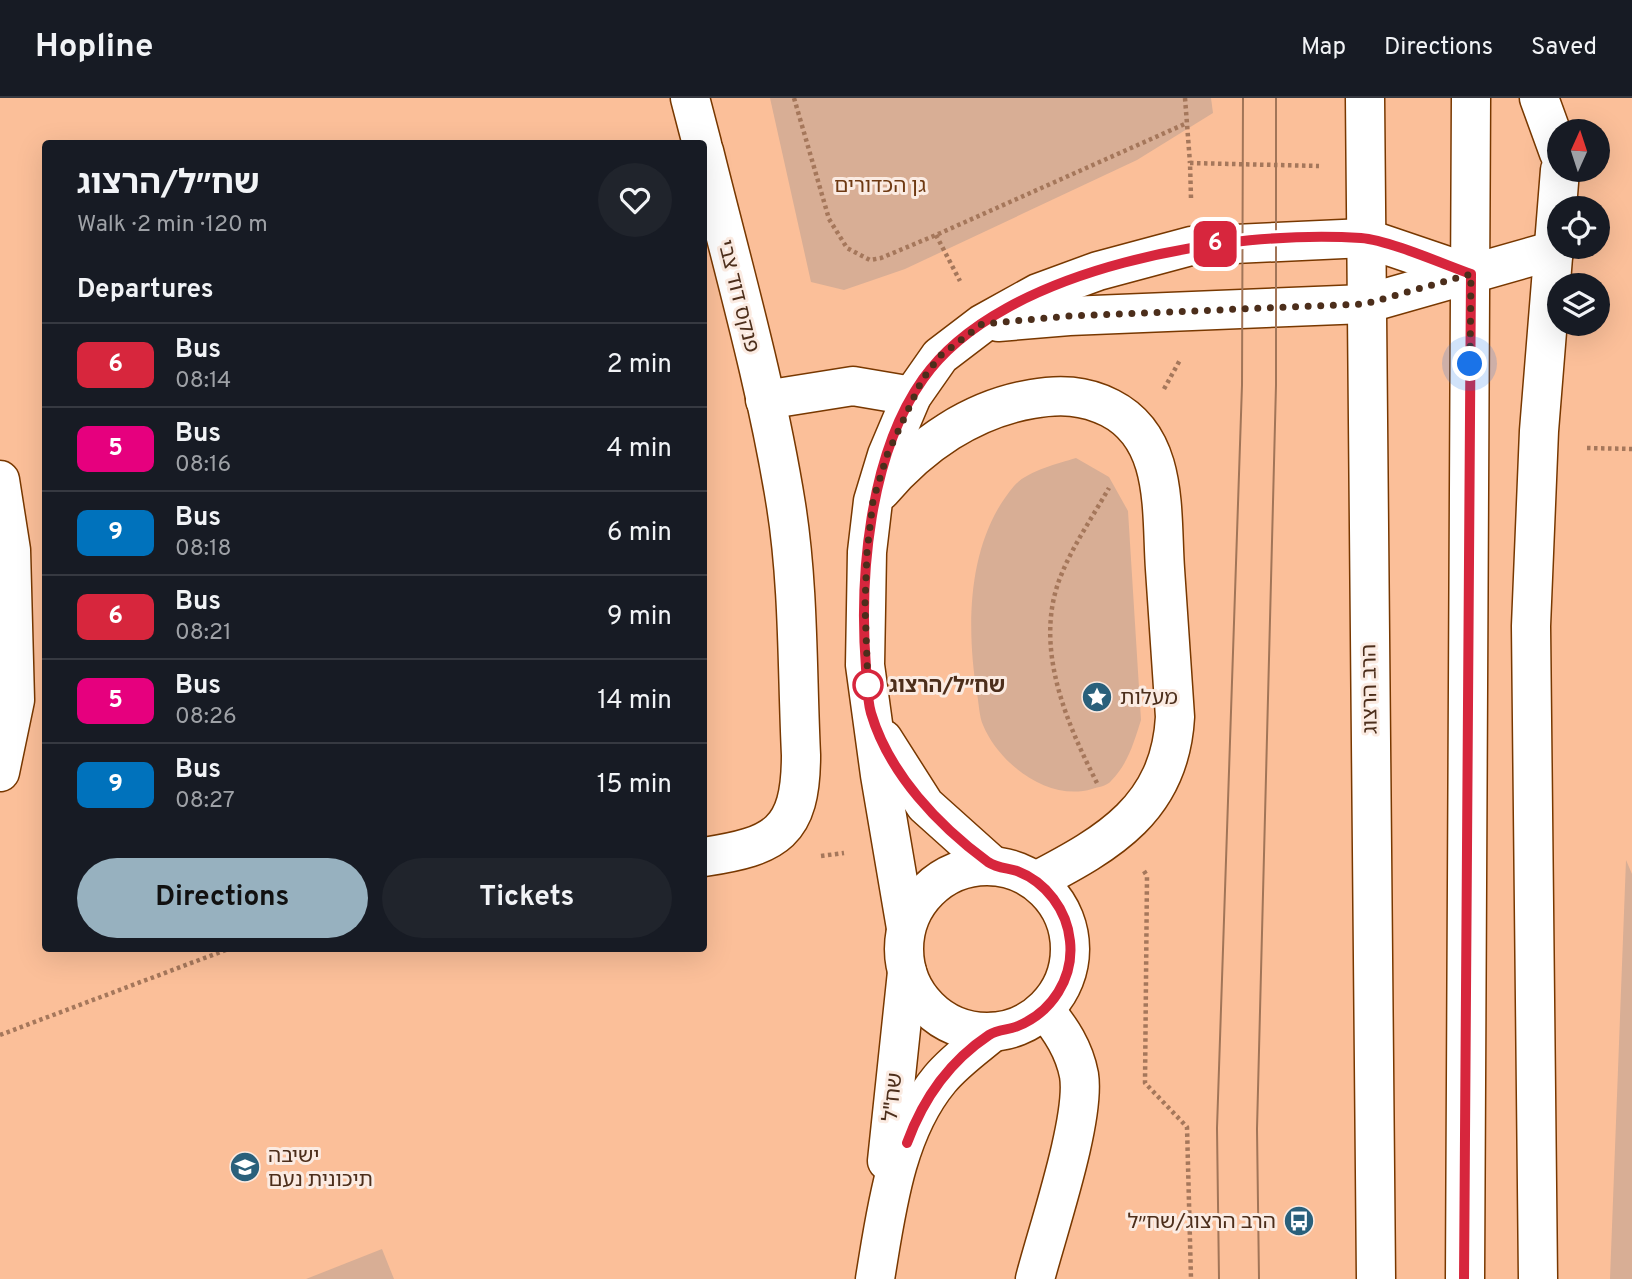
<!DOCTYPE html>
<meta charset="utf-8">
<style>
body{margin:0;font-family:Overpass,"Noto Sans Hebrew",sans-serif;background:#20242c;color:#f1f3f6;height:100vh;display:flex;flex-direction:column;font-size:26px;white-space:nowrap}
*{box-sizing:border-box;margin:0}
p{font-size:23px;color:#9ea1a6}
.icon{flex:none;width:38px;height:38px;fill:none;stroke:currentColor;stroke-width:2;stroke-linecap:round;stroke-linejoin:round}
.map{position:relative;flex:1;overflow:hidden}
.drawer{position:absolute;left:42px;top:42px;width:665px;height:812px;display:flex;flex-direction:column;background:#171b24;border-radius:7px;box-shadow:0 7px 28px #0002}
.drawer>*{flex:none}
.badge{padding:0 14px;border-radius:10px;font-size:24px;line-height:46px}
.needle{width:46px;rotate:3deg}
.buttons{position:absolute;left:1547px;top:21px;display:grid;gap:14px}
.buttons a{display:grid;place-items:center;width:63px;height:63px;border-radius:50%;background:#171b24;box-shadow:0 7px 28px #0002;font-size:35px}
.you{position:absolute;width:35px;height:35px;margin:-18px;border:5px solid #fff;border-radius:50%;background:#1a73e8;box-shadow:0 0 0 10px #1a73e833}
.map>.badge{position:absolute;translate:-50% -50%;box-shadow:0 0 0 4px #fff}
h2{padding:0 35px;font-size:26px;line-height:63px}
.round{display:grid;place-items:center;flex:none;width:74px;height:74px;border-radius:37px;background:#20242c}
.summary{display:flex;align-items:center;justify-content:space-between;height:119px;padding:0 35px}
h1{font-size:33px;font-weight:700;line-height:52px}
.action{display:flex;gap:14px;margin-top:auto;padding:14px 35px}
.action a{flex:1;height:80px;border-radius:42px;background:#97b1bf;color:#111;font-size:28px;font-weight:700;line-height:80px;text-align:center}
.action a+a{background:#20242c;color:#f1f3f6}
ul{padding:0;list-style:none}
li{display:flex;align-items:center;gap:21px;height:84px;padding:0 35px;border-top:2px solid #363941}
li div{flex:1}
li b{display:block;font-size:26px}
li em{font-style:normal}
li .badge{min-width:77px;font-weight:700;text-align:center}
header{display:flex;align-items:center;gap:42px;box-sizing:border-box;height:98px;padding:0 35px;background:#171b24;border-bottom:2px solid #363941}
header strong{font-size:33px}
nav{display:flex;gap:38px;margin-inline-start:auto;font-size:24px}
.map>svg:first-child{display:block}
</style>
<header>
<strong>Hopline</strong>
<nav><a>Map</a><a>Directions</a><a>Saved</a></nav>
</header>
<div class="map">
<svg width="1632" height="1181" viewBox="0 0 1632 1181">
<rect width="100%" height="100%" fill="#fbbf99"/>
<!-- green -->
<g fill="#d8ae95">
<path d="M770,0H1211L1213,15L1137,62L905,171L844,192L811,184Z"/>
<path d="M1076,360L1109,379L1128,413L1141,622C1134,644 1128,666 1111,683C1107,688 1098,689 1092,691C1049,704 999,666 983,627C979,618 979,605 977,596C966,528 967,443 1014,388C1027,373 1057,366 1076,360Z"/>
<path d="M1626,762L1632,776V1181H1610Z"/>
<path d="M382,1151L394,1181H306Z"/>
</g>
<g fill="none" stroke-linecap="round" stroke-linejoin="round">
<!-- minor casing -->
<g stroke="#783800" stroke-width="41">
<g id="minor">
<path d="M690,0L702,46"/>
<path d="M1539,0L1559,55"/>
<path d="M704,53C733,170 767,288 786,407C799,489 797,574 801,657C801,735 776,748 704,759"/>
<path d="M998,224L1069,218L1365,206L1555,152"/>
<path d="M765,302L853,288L912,298"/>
<path d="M0,382L11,452L15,602L0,674"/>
<path d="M881,393C920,347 972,311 1032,301C1060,296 1084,297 1110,310C1169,340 1161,413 1165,471C1168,520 1172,570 1175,619C1170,710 1109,745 1036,783"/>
<path d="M883,641L925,707L993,768"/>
<circle cx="987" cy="851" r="83"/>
<path d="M906,830L880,677L865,567L867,454L873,403L887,357L912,298L940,258L982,226L1038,195L1098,173L1191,148L1365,140L1471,176"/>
<path d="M887,1063L907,874"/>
<path d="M875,1181C886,1115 895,1035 940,981C955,963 975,949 993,934"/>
<path d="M1035,1181C1047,1134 1086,1021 1079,977C1074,951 1061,932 1045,912"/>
<path d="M1538,1181L1531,528L1539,333L1560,72"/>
</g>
</g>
<!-- major casing -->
<g stroke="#783800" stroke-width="41">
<g id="major">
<path d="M1365,0L1376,1181"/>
<path d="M1465,1181L1471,0"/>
</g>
</g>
<!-- path -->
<g stroke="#a5775b" stroke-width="4.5" stroke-dasharray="3.5 3.5" stroke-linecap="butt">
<path d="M794,0L829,121L847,150L870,162L881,160L936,137L1187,25"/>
<path d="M1185,0L1190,65"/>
<path d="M1191,100L1190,65L1319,68"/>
<path d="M936,137L960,183"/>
<path d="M1164,291L1180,262"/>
<path d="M1587,350L1632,351"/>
<path d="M1097,685C1065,622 1032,545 1062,475C1074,446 1093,418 1109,390"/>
<path d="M821,758L844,755"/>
<path d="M1144,773L1147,778L1145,985L1187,1029L1191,1181"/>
<path d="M0,937L231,850"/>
</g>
<!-- minor -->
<use href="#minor" stroke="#fff" stroke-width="38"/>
<!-- major -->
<use href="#major" stroke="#fff" stroke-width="38"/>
<!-- tram -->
<g stroke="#a17558" stroke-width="2">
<path d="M1219,1181L1217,1030L1242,287L1243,0"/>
<path d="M1259,1181L1257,1031L1276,287V0"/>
</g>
</g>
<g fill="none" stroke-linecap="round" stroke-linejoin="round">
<!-- line casing -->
<g stroke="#fff" stroke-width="16">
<path id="line" d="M907,1045C923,1001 950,963 989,937C998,931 1009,932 1018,928C1052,914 1074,880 1070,843C1067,812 1046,784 1017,773C1007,770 997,770 988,764C939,728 889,676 871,615C867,601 867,584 866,570C859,479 869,357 923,281C1002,168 1233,131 1361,140C1388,142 1443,166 1471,176L1464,1181"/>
</g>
<!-- line -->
<use href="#line" stroke="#d7263d" stroke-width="10"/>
<!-- walk -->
<path stroke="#4c2e1b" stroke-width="7" stroke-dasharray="0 12.6" d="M868,587V590L865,507L867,454L873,403L887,357L922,282L940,258L982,226L1069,218L1365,206L1471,176L1470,266"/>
</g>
<!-- icons -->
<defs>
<g id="sight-disc" transform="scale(1.575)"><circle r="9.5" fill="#2a607b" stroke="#fbebe2"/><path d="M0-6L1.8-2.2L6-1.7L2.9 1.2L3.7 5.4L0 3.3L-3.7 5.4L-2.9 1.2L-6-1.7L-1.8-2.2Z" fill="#fff"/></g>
<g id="school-disc" transform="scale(1.575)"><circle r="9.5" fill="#2a607b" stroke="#fbebe2"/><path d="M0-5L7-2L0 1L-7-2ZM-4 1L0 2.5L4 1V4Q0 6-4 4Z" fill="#fff"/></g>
<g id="bus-disc" transform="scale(1.575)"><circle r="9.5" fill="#2a607b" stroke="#fbebe2"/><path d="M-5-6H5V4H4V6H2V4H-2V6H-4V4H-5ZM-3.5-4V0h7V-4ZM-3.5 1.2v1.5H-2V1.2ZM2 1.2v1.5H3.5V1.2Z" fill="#fff"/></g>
</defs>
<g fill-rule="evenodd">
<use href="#sight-disc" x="1097" y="599"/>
<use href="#school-disc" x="245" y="1069"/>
<use href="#bus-disc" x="1299" y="1123"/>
</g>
<!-- markers -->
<circle fill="#fff" stroke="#d7263d" stroke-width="3.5" cx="868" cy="587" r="14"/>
<g text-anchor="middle" stroke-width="6" stroke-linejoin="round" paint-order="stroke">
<!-- park labels -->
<g font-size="21" fill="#6e3912" stroke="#fbebe2">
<text x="880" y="94">גן הכדורים</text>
</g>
<!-- street labels -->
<g font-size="21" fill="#4c2e1b" stroke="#fbebe2">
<text transform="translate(739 198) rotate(76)" y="7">פנקס דוד צבי</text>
<text transform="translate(1369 591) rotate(-91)" y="7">הרב הרצוג</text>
<text transform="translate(892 999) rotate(-84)" y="7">שח"ל</text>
</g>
<!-- stop labels -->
<g font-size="21" font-weight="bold" fill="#4c2e1b" stroke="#fbebe2" text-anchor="start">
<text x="889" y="594">שח״ל/הרצוג</text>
</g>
<!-- poi labels -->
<g font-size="21" fill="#4c2e1b" stroke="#fbebe2" text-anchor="start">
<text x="1120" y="606">מעלות</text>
<text x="268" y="1064">ישיבה<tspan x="268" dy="24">תיכונית נעם</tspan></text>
<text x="1276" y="1130" text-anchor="end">הרב הרצוג/שח״ל</text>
</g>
</g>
</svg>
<div class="buttons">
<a><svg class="needle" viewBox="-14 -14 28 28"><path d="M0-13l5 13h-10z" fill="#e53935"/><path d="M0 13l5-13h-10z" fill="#9ea1a6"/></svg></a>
<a><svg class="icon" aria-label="locate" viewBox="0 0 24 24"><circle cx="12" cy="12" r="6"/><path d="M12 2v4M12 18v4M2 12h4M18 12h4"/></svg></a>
<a><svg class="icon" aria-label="layers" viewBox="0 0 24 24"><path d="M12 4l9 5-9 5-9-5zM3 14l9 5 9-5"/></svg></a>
</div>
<div class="you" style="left:1470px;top:266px"></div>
<b class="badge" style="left:1215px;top:146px;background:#d7263d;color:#fff">6</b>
<section class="drawer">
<div class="summary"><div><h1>שח״ל/הרצוג</h1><p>Walk · 2 min · 120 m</p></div><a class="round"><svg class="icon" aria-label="heart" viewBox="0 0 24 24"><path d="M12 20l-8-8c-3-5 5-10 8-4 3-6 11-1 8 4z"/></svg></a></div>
<h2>Departures</h2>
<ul>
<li><span class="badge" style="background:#d7263d;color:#fff">6</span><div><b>Bus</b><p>08:14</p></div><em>2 min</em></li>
<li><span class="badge" style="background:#e6007e;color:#fff">5</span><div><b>Bus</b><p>08:16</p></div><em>4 min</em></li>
<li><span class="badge" style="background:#0072bc;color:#fff">9</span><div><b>Bus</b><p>08:18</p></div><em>6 min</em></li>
<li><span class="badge" style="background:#d7263d;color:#fff">6</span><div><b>Bus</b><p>08:21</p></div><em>9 min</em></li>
<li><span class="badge" style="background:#e6007e;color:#fff">5</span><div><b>Bus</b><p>08:26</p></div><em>14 min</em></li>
<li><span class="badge" style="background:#0072bc;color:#fff">9</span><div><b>Bus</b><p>08:27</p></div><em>15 min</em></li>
</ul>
<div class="action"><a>Directions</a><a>Tickets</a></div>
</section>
</div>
